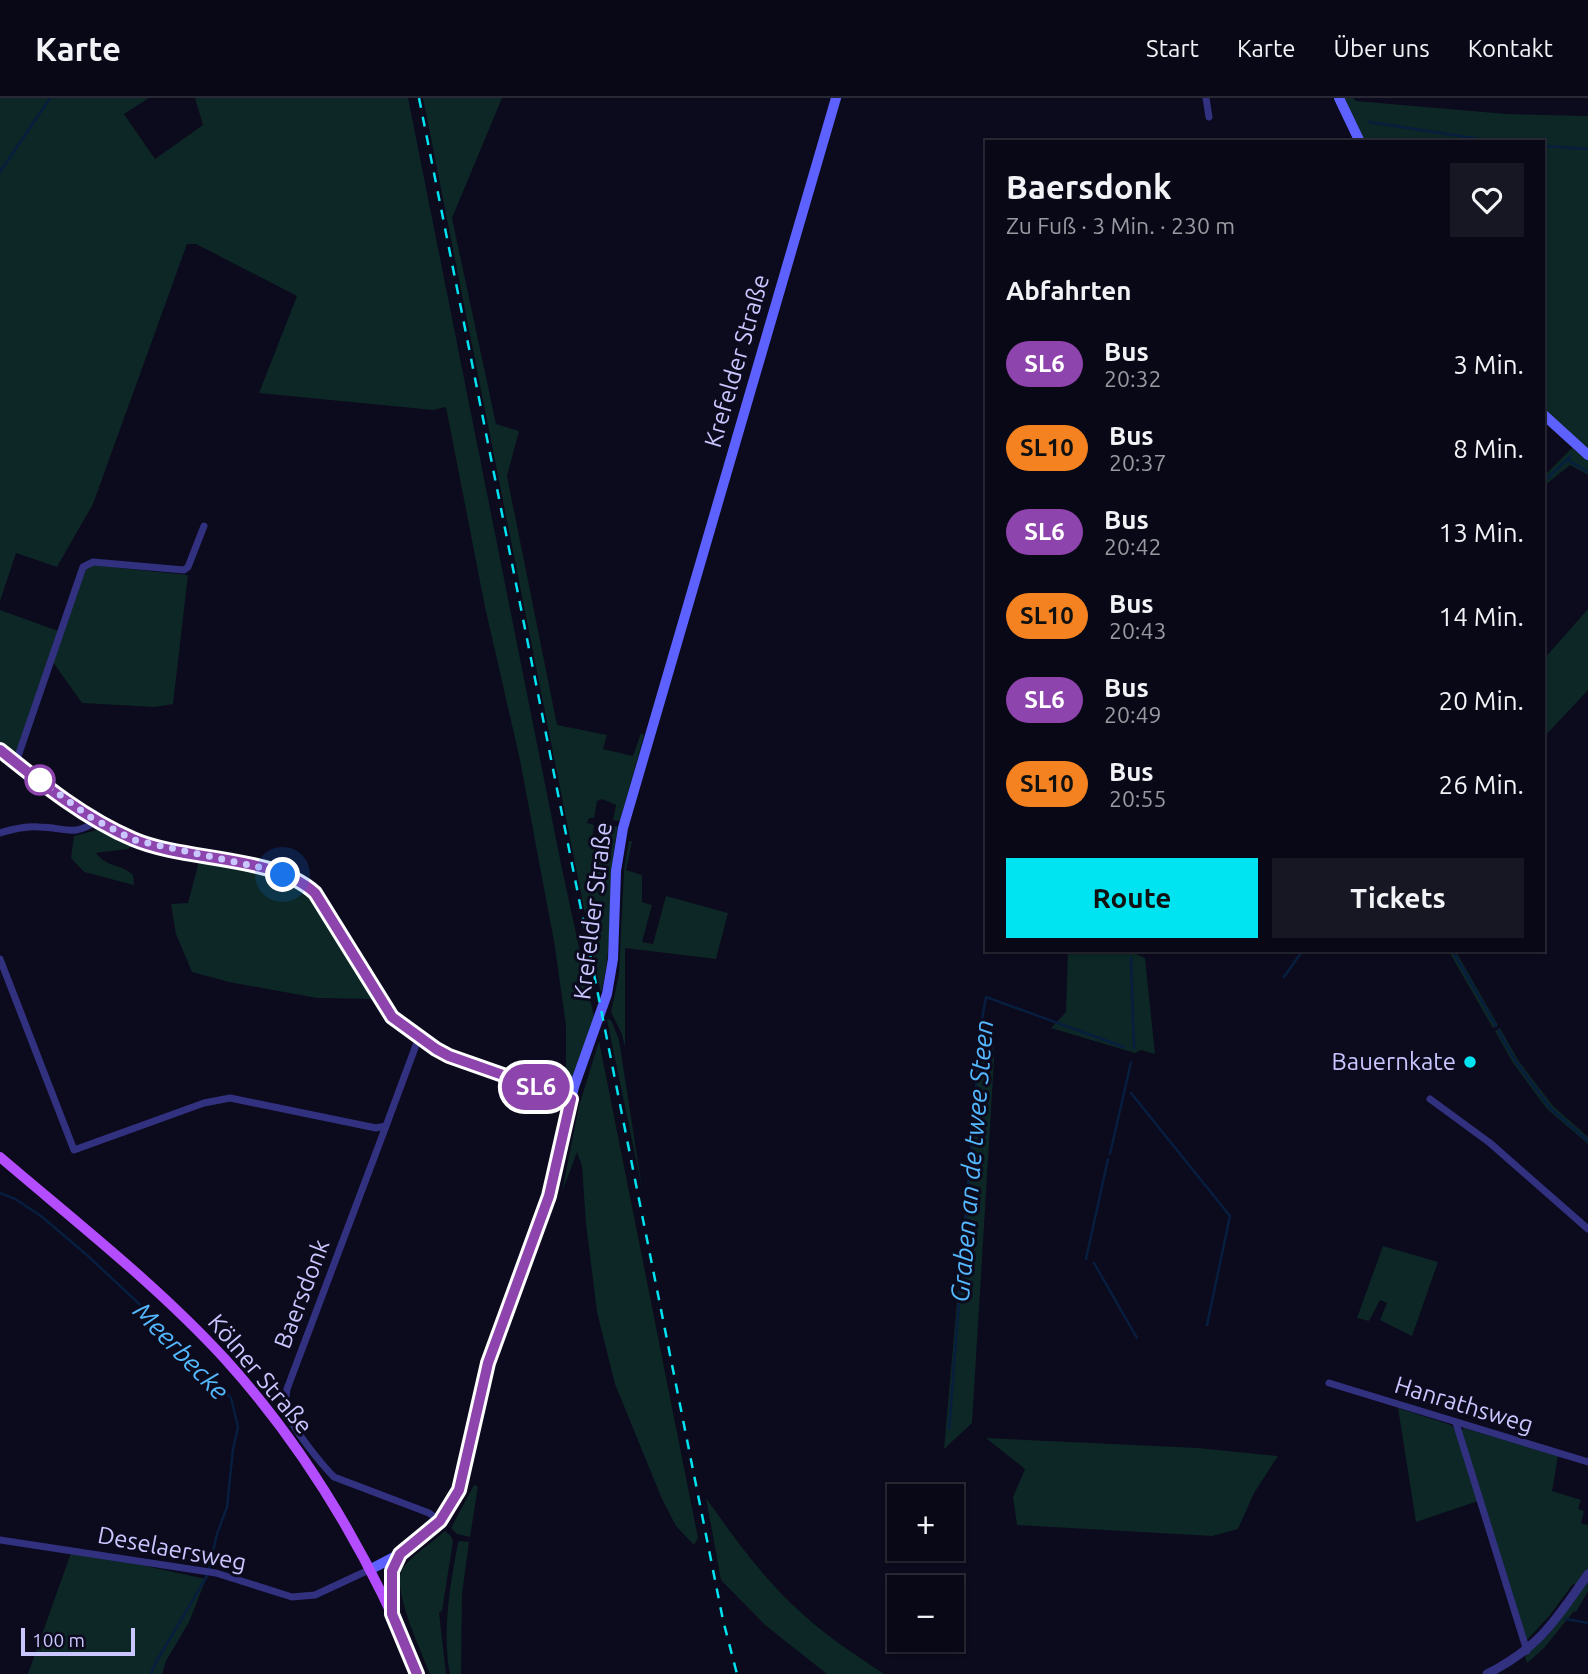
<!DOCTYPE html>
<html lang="de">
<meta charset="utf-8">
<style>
body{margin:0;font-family:Ubuntu,sans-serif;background:#171623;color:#f1f3f6;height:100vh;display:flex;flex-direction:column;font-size:26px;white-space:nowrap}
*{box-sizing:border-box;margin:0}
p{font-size:23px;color:#999aa1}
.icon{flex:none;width:38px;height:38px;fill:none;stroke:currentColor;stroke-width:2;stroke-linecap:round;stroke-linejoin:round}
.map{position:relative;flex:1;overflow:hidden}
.sheet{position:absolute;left:985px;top:42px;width:560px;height:812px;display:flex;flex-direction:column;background:#090816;border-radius:0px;box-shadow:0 2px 5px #0004,0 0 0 2px #292935}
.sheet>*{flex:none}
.badge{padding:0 14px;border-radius:23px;font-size:24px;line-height:46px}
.fabs{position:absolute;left:887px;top:1386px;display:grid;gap:14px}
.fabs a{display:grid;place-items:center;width:77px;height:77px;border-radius:0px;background:#090816;box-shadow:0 2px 5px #0004,0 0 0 2px #292935;font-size:35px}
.scale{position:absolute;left:21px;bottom:18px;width:114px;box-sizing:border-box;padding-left:7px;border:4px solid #cac6ff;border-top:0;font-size:19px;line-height:24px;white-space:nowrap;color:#cac6ff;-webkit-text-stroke:5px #0c0a1d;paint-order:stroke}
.you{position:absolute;width:35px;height:35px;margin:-18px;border:5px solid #fff;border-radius:50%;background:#1a73e8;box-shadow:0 0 0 10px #1a73e833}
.map>.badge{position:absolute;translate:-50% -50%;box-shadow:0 0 0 4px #fff}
h2{padding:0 21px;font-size:26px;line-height:63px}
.round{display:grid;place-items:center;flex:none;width:74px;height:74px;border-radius:0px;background:#171623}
.headline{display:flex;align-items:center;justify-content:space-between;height:119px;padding:0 21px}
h1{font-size:33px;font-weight:700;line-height:52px}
.cta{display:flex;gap:14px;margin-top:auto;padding:14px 21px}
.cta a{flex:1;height:80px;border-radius:0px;background:#00e4f1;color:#111;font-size:28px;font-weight:700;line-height:80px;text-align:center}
.cta a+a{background:#171623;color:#f1f3f6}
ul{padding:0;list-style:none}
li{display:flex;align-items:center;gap:21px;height:84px;padding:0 21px}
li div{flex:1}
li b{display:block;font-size:26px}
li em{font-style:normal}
li .badge{min-width:77px;font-weight:700;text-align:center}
header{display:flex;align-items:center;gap:42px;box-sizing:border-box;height:98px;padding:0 35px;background:#090816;border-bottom:2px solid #292935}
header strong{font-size:33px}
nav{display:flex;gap:38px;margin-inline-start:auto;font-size:24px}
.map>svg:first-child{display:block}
</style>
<header>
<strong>Karte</strong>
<nav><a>Start</a><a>Karte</a><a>Über uns</a><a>Kontakt</a></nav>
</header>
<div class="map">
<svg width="1588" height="1576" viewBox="0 0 1588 1576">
<rect width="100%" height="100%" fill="#0c0a1d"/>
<!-- green -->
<g fill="#0c2725">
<path d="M0,0H149L124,16L155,61L203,27L195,0H408L561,766L594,919L571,984L563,991L566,967V928L555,849L520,662L485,509L446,309L433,312L259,295L297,198L196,146H187L93,406L57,469L16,455L0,503Z"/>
<path d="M423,0H502L452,120L496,326L519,333L507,378L557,627L607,637L603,651L633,658L641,635L644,637L620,723L613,722L616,707L602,701L597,703L594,720H589L587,725L594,727L591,749L607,751L612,727L618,729C606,784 615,842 601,896Z"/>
<path d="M1342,0H1353L1356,3L1507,16L1588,18V352L1544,312V44H1364Z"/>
<path d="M1572,350L1588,362V377L1570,367L1544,388V378Z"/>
<path d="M92,467L188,477L173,606L155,609L82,605L53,564L85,472Z"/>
<path d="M1588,511V592L1544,639V561Z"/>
<path d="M0,512L58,533L17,662L0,648Z"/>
<path d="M101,731L113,740L121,737L136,745L128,751L96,755C107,770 120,765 133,777L134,787L84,774L71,760L74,738Z"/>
<path d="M629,743H632L626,772L642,777V804L652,807L642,844L653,846L666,798L728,815L716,861L625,850V949L622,936L611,914L619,876L624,772Z"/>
<path d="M201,756L284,777L315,795L377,901L317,900L229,884L192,874L176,836L171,806L188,805Z"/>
<path d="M1068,852H1128L1145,860L1155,956L1141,952L1135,955L1051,930L1066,914Z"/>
<path d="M1448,852H1455L1498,927L1493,930Z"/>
<path d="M609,921L612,924L619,942L642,1090L607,922Z"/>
<path d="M1500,930L1518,962L1553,1008L1588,1039V1046L1547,1011L1513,965L1495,933Z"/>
<path d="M993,942L994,963L972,1325L944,1351L978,962L977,943Z"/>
<path d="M599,943L698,1440L694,1447L676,1428L662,1401L615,1286L597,1214L586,1126L582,1068L577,1054L562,1094L579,1008Z"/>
<path d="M1383,1148L1438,1164L1412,1238L1380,1222L1387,1205L1380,1202L1369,1223L1357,1220Z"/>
<path d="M1398,1310L1451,1327L1456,1332L1478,1403L1416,1424Z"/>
<path d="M1464,1330L1558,1358L1552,1393L1581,1402L1578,1411L1584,1413L1581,1425L1588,1427V1471L1576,1487L1573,1486L1550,1517L1526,1543L1461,1333Z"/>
<path d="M986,1340L1198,1350L1278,1358L1254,1395L1238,1431L1212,1438L1017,1427L1013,1399L1025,1371Z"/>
<path d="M474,1387L478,1388L470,1439L457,1436L451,1430Z"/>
<path d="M706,1400C733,1438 760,1476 794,1508C821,1535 853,1555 884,1576H827L765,1527L721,1482Z"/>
<path d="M445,1433L451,1438L453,1443L442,1513L439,1514L446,1576H430C422,1554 390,1489 403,1470C413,1456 432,1445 445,1433Z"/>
<path d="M460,1443L469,1444L462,1496L461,1576H450C442,1532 450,1488 458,1445Z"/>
<path d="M72,1452L206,1481L189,1524L166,1563L162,1576H28Z"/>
<path d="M1588,1482V1493L1576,1514L1574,1513L1544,1550L1527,1565L1525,1558L1549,1536Z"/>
</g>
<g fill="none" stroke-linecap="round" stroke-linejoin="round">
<!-- stream -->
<g stroke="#071e3f" stroke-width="2.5">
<path d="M1369,24L1499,44"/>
<path d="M1544,48L1588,51"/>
<path d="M0,74L50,0"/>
<path d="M1568,362L1588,374"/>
<path d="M1544,383L1571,358"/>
<path d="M1452,852L1496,928"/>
<path d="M1131,860L1134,950"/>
<path d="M1284,879L1303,852"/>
<path d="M1498,932L1516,964L1551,1011L1588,1043"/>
<path d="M1131,995L1230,1118L1207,1227"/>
<path d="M1110,1056L1131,964"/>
<path d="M0,1095L15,1101L41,1118L88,1158L151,1217L231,1300L238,1329L233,1351L227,1409L217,1436L209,1471"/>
<path d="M1086,1161L1108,1061"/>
<path d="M1094,1165L1137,1240"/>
<path d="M949,1331L981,927L986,899L1124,949"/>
<path d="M1566,1521L1588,1525"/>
<path d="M151,1576L156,1564L207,1478"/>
</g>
<!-- minor -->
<g stroke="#313180" stroke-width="7">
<path d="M1206,0L1209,19"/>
<path d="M0,652C41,685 84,720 133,741C188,764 270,755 315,795L392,919L436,952L449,958L571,1001"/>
<path d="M16,664L83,469L93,464L184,472L188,469L204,428"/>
<path d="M0,735C13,731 25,728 39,729C64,729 74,740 97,722"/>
<path d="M0,861L74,1052L204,1005L230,1000L376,1030L386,1028L419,939"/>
<path d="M1430,1001L1490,1045L1588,1131"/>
<path d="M386,1028L287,1291C286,1299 284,1306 287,1314C292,1330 322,1367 334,1379L429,1415L440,1423"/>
<path d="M1329,1285L1588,1364"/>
<path d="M1456,1325L1527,1553"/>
<path d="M0,1442L216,1475L292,1499L315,1497L371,1471"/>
</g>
<!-- tertiary -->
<path stroke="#313180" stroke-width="9" d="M1487,1576C1540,1549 1555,1523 1588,1476"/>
<!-- secondary -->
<g stroke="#5d61ff" stroke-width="10">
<path d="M1339,0L1360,44"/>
<path d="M1544,317L1588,357"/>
<path d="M371,1471L400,1456L429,1434L449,1411L464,1380L488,1265L549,1098L574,989L607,896L613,861L616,773L623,730L836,0"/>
</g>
<!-- primary -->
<g stroke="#b44dff" stroke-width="10">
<path d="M0,1059C76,1124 157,1187 225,1261C309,1354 371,1461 418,1576"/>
<path d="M391,1510V1478L400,1456"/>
</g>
<!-- rail -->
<path stroke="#00e4f1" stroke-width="2.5" stroke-dasharray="10 9" stroke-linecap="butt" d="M419,0L723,1522L737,1576"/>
</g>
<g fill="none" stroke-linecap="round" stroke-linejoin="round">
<!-- line casing -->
<g stroke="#fff" stroke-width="16">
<path id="line" d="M0,652C41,685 84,720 133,741C186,764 272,756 315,795L392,919L436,951L449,958L571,1001L549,1098L488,1265L459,1392L440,1423L400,1456L392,1473V1516L417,1576"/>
</g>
<!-- line -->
<use href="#line" stroke="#8e44ad" stroke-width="10"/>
<!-- walk -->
<path stroke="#cac6ff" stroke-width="7" stroke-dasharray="0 12.6" d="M40,682L90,719L134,742L263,770L283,777"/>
</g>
<!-- markers -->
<circle fill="#fff" stroke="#8e44ad" stroke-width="3.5" cx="40" cy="682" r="14"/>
<circle fill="#00e4f1" stroke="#0c0a1d" stroke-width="2.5" cx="1470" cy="964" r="7"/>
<g text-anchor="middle" stroke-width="6" stroke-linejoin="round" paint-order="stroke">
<!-- street labels -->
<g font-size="24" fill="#cac6ff" stroke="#0c0a1d">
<text transform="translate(737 263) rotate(-74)" y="8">Krefelder Straße</text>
<text transform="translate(593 813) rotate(-83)" y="8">Krefelder Straße</text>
<text transform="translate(302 1196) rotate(-69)" y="8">Baersdonk</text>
<text transform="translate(260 1276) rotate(50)" y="8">Kölner Straße</text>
<text transform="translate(1464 1307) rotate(17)" y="8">Hanrathsweg</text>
<text transform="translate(172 1451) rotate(11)" y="8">Deselaersweg</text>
</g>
<!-- poi labels -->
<g font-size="24" fill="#cac6ff" stroke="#0c0a1d" text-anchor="end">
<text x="1456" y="972">Bauernkate</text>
</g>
<!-- water labels -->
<g font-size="26" font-style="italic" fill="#54b8ff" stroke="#0c0a1d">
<text transform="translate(972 1063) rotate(-85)" y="9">Graben an de twee Steen</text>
<text transform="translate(181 1253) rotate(46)" y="9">Meerbecke</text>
</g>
</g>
</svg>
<div class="fabs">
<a>+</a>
<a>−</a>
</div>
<div class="scale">100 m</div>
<div class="you" style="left:283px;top:777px"></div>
<b class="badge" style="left:536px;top:989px;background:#8e44ad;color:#fff">SL6</b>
<section class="sheet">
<div class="headline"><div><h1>Baersdonk</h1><p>Zu Fuß · 3 Min. · 230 m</p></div><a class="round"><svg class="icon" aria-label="heart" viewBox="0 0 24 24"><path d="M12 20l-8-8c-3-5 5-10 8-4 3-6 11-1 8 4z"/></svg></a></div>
<h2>Abfahrten</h2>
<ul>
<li><span class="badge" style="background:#8e44ad;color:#fff">SL6</span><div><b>Bus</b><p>20:32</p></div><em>3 Min.</em></li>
<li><span class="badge" style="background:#f58220;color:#111">SL10</span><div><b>Bus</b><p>20:37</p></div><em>8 Min.</em></li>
<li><span class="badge" style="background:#8e44ad;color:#fff">SL6</span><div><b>Bus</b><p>20:42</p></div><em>13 Min.</em></li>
<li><span class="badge" style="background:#f58220;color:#111">SL10</span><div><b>Bus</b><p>20:43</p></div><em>14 Min.</em></li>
<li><span class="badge" style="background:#8e44ad;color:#fff">SL6</span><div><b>Bus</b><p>20:49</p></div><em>20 Min.</em></li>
<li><span class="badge" style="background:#f58220;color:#111">SL10</span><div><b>Bus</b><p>20:55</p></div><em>26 Min.</em></li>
</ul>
<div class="cta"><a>Route</a><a>Tickets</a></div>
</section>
</div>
